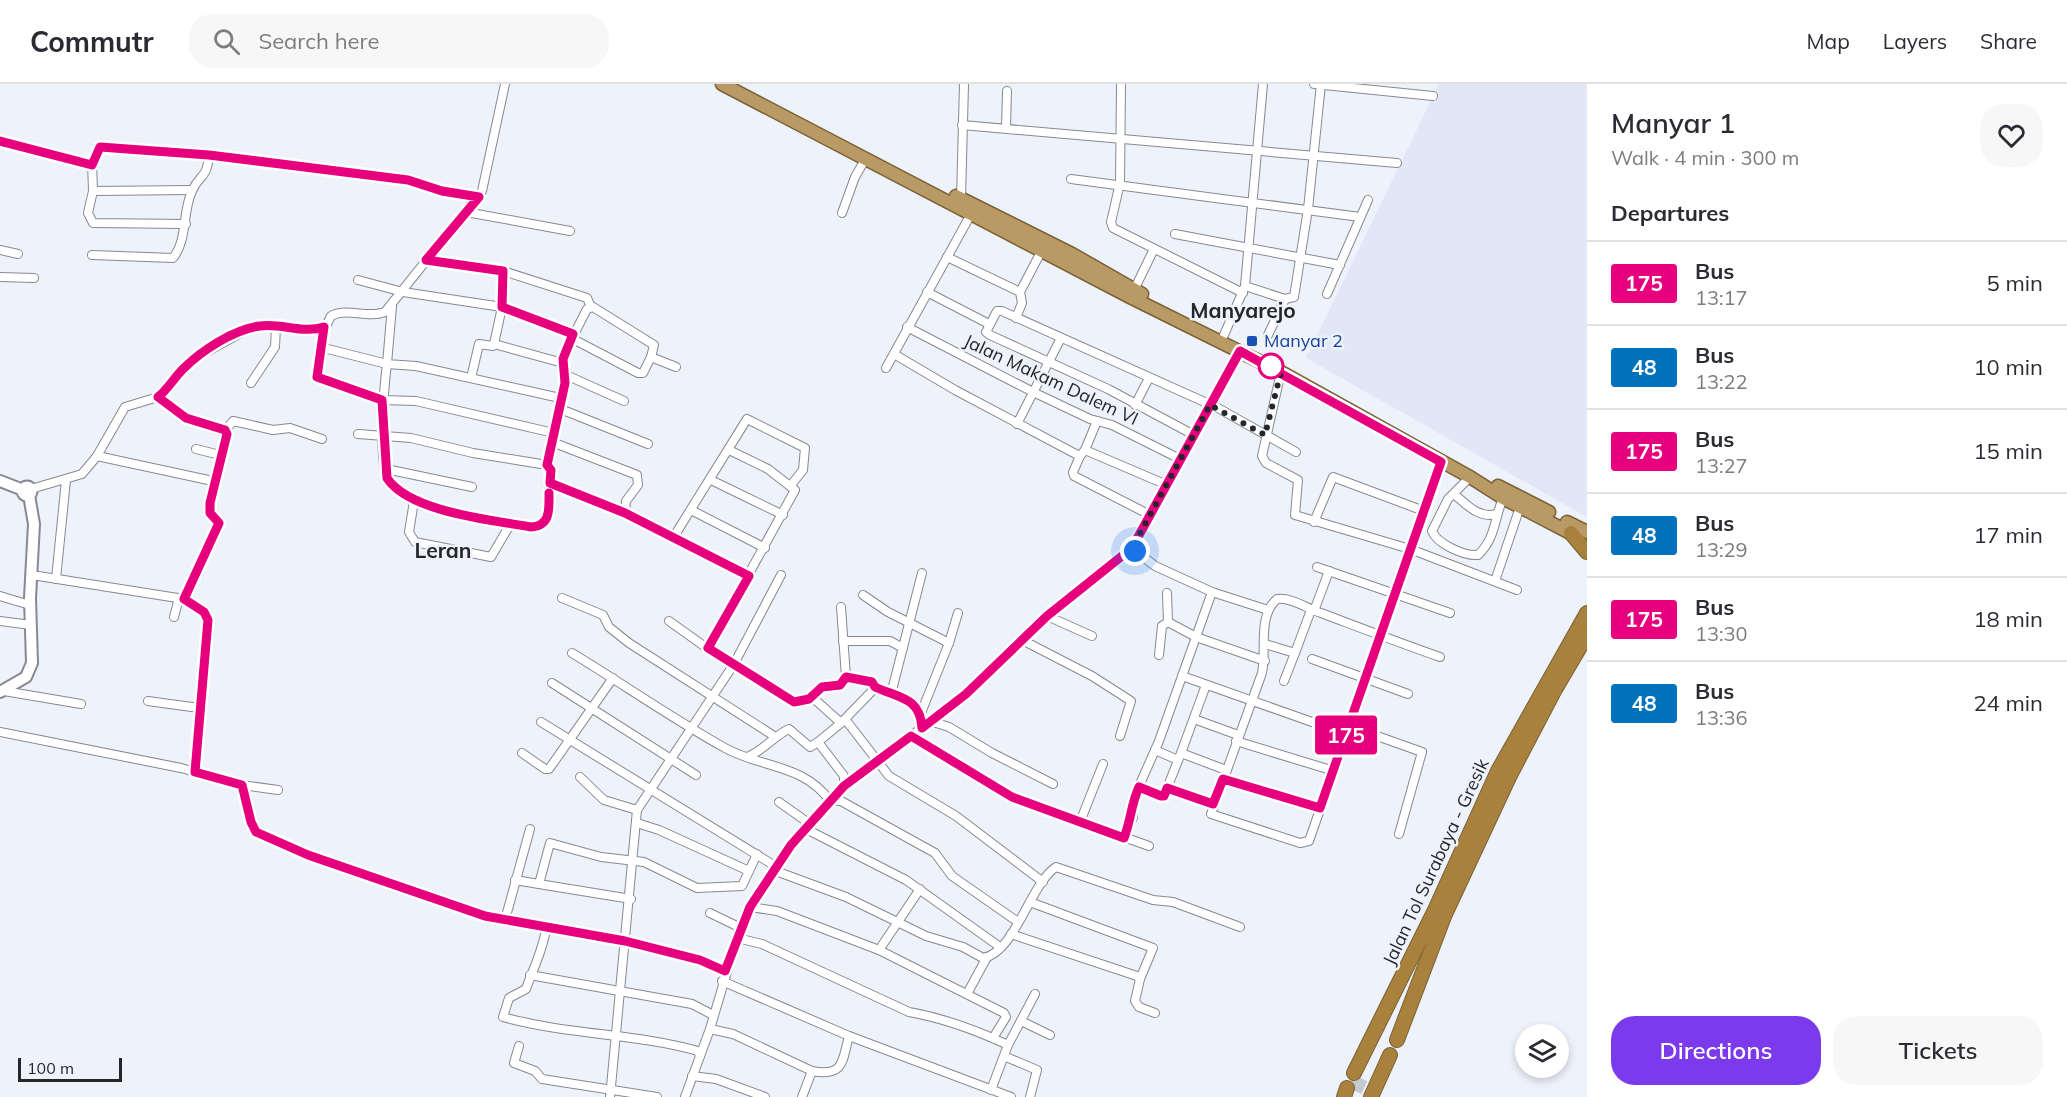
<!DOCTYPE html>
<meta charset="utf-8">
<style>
body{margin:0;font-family:Mulish,sans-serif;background:#f7f7f7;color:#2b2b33;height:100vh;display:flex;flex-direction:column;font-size:22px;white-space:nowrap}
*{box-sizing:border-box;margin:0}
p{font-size:20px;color:#7c7c81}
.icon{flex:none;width:33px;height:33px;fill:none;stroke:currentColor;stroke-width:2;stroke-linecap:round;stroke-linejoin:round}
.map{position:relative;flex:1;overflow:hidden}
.side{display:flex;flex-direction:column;background:#fff;width:480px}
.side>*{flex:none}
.badge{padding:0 12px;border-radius:4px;font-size:21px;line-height:39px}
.tools{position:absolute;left:1515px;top:940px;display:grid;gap:12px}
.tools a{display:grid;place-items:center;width:54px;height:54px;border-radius:50%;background:#fff;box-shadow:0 3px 9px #0003;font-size:30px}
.scale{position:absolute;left:18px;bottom:15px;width:104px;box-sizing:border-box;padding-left:6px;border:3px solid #242629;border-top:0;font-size:16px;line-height:21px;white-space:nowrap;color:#242629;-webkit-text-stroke:4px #eef2fb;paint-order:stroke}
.you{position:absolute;width:30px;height:30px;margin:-15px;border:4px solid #fff;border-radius:50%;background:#1a73e8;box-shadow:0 0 0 9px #1a73e833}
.map>.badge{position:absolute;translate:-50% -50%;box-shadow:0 0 0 3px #fff}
h2{padding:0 24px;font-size:22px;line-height:54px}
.round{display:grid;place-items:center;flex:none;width:63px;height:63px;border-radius:24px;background:#f7f7f7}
.headline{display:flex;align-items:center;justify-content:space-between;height:102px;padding:0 24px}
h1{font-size:28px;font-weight:600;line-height:45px}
.primary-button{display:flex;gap:12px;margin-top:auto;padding:12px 24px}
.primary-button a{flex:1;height:69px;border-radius:24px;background:#7c3aed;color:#fff;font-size:24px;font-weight:600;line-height:69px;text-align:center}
.primary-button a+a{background:#f7f7f7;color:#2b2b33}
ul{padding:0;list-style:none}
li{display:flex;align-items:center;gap:18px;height:84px;padding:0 24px;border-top:2px solid #e1e1e2}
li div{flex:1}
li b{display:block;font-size:22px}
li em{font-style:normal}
li .badge{min-width:66px;font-weight:700;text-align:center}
header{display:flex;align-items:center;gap:36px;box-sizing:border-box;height:84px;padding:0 30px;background:#fff;border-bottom:2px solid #e1e1e2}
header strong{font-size:28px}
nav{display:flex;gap:33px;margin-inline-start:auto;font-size:21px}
.search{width:420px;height:54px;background:#f7f7f7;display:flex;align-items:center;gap:15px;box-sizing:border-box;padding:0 21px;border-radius:24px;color:#7c7c81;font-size:22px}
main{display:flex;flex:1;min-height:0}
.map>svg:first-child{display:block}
</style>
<header>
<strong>Commutr</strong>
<div class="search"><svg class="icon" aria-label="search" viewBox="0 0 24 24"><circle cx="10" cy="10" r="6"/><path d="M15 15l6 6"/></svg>Search here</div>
<nav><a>Map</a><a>Layers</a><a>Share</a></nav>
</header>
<main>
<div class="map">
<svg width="1587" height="1013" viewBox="0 0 1587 1013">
<rect width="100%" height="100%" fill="#eef2fb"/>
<!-- built -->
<path fill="#e1e7f7" d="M1439,0H1587V433L1306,274Z"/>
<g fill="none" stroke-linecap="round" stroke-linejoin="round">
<!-- motorway-tunnel -->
<path stroke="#c6c9d1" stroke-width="14" stroke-dasharray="14 7" stroke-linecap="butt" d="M1355,1007L1362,992"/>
<!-- minor casing -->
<g stroke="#868992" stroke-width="10">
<g id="minor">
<path d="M505,0L482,107L385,228C367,235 347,223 331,232L322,250L316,292L364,311L382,316L416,317L554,349"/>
<path d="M1121,0L1120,99L1111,138L1113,144L1243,209"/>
<path d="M1314,0L1433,12"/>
<path d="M962,41L1397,79"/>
<path d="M1006,43L1007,7"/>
<path d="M0,57L92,81"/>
<path d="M1071,95L1360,133"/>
<path d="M93,107L192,106"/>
<path d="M961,115L964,0"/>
<path d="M466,128L570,147"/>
<path d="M842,129L855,93L866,74"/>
<path d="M186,140L93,139L88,129L93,107L92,78L98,65L113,63L209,71L421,98L442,107L479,113"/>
<path d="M1175,150L1340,181"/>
<path d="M0,166L18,170"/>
<path d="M92,171L173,174C188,155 182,128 192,107C199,90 207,96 209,71"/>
<path d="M947,173L1020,208L1022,219L1016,234"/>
<path d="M426,176L503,187L587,214L591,223"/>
<path d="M0,193L34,194"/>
<path d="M358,196L403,208L502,223L573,250"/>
<path d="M1245,202L1285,215L1294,213L1308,125L1321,0"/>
<path d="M1134,206L1153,167"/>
<path d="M927,208L989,240"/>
<path d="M1020,208L1042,166"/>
<path d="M1327,210L1368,116"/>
<path d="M392,222L387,280L416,282L560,314"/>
<path d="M907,243L1033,308L1090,335L1112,341L1182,376"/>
<path d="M1224,251L1245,202L1263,0"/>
<path d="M1268,251L1285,215"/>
<path d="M571,254L638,289H643L651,273L676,283"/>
<path d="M494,260L563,279"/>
<path d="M320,263L387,280C384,303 378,377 388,396C405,428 497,437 531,443L544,439C550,430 554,387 547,381L565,299L564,270L587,225L593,223L654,261L651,273"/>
<path d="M894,270L955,306L1072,368L1080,372L1085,366L1167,401"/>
<path d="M886,284L971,130"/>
<path d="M1281,288L1262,372L1266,379L1298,396L1295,431L1410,465L1517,506"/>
<path d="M566,291L624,317"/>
<path d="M471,294L479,260L493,262L494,260L502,223L503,187"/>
<path d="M251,299L275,263L276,241"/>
<path d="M158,313L186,335L227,349L210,419V429L219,437V442L184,515L204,528L208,536L195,688"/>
<path d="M1135,321L1149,294"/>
<path d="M558,324L648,360"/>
<path d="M1017,340L1061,254"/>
<path d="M225,347L233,337L273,346L290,344L322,355"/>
<path d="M358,350L411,354L473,369L547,381"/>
<path d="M1194,351L1108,305L990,251L986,248L997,227H1002L1218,324L1296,368"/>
<path d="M552,358L637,391L638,401L626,417L625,429"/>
<path d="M196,365L220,371"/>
<path d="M1085,366L1097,337"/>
<path d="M97,372L213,397"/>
<path d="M1080,372L1073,388L1074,392L1150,431"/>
<path d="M386,385L472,403"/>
<path d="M1470,393L1448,415L1432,447C1437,460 1464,472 1478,471C1496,454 1494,435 1503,414"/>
<path d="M711,396L783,431"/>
<path d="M550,399L625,429L749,492"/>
<path d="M31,405L82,390L97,372L125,323L158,313L197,273L248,245L276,241L307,246L324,243"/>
<path d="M1454,410C1466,420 1479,435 1496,430"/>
<path d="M414,417L409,448L415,458L491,473L511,439"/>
<path d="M691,426L765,464"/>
<path d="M1314,438L1333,393L1424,427"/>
<path d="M673,454L747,335L805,364L803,386L791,401"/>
<path d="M1317,483L1450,529"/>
<path d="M32,491L184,515"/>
<path d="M56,495L66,396"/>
<path d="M1495,497L1520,423"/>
<path d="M1212,508L1268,526"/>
<path d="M863,511L888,528L949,559L958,529"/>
<path d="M0,512L30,521"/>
<path d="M562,514L603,531L609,543L629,559L774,652"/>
<path d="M1314,527L1329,487"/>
<path d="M1047,532L1092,552"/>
<path d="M174,533L179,514"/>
<path d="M0,537L31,541"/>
<path d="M669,537L711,567L794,618L809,615L822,603L840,601L846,593L841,523"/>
<path d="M1168,538L1196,553L1265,577"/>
<path d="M843,557H890L903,564"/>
<path d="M1024,557L1092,592L1131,617L1120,652"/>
<path d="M1265,560L1295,569L1311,526"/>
<path d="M708,564L795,406L768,385L729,366"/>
<path d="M572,569C623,600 673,635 725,664C761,684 804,680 830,717H841L935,769L952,792L1018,838"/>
<path d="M1159,571L1162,542L1168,538L1167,509"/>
<path d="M1440,573C1400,559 1361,544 1321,529C1308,525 1291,513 1277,515C1257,532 1267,567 1262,589L1211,730L1300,759L1309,757L1441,378"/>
<path d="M1312,575L1408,610"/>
<path d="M1182,592L1346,650"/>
<path d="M1284,597L1295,569"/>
<path d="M552,599L696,691"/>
<path d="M875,603C899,614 920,613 922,644"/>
<path d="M4,607L81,620"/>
<path d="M891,610L922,489"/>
<path d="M812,613L841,639"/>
<path d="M148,617L199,624"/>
<path d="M921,629L949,559"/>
<path d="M845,635L889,692L956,732L1043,798"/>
<path d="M1194,635L1238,651"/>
<path d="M930,637L949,643L992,669L1053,700"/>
<path d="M541,638L775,782"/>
<path d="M1349,642L1422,668L1399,750"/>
<path d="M0,648L181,684L242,701L246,710L251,738L256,748L308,771L485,832L625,857L700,876L725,887"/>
<path d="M911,652L1012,713L1149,762"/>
<path d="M1236,657L1334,687"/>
<path d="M818,658L841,639L875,604L872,598L846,593"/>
<path d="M1155,666L1178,676"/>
<path d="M522,669L545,685H549L613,594"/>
<path d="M1181,669L1206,601"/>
<path d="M747,673C763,667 775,651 789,645L810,663L818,658L844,692V702"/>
<path d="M580,693L604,716L637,726"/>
<path d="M1223,695L1320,724"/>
<path d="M242,701L278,706"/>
<path d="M1139,703L1164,712L1181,669L1226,686"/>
<path d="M1167,704L1213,720"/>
<path d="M779,718L810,740"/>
<path d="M1080,738L1103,680"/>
<path d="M637,739L659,746L749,787"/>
<path d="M806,745L906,796L1000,863"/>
<path d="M1124,754L1133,733L1132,718L1159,657L1212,508L1155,482L1132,464"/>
<path d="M773,786L846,813L926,852L963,863L983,874C1015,869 1030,800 1056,783L1153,816L1173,818L1240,843"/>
<path d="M515,796L539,800"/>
<path d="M631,815L539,800L550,759L601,773L644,778L697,804L742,802L757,770"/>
<path d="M1030,818L1153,864L1140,895"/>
<path d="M750,823L777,827L879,866L1004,929L1006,933L993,954"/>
<path d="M710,829L741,844"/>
<path d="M505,836L530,745"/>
<path d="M546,845C543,866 533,885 526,905L509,914L503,933C567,951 634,949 698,967L700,972"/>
<path d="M1011,850L1137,892L1140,895L1135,917L1139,923L1155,929"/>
<path d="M737,854L762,860L909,928C943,934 976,946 1008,961"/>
<path d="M879,866L920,805"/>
<path d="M530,891L692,920L713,931"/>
<path d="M722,897L849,952L1011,1013"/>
<path d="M967,910L987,873"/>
<path d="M1021,937L1050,951"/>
<path d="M710,945L733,950L812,987C844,993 842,978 849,952"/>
<path d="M519,962L514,979L535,987L542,995L657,1013"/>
<path d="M1006,973L1037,986L1030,1013"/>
<path d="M692,992L716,995L765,1013"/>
<path d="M991,1006L1008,961L1035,910"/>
<path d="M610,1013L637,726L734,580L781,491"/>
<path d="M685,1013L710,945L737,854L750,823L775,782L844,702L966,611L1047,532L1132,464L1240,267"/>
<path d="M802,1013L812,987"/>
</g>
</g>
<!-- secondary casing -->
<g stroke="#868992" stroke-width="14">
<g id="secondary">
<path d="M0,397L23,406"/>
<circle cx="27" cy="407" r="4.5"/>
<path d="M0,608L26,593L32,579L30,514L34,440L29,411"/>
</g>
</g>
<!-- trunk casing -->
<g stroke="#7a6136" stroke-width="15">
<g id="trunk">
<path d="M722,0L1130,213L1281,288L1470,393L1503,414L1578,453"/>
<path d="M956,112L1072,170L1142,210"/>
<path d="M1498,402L1549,428"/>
<path d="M1567,438L1587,448"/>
</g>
</g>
<!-- motorway casing -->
<g stroke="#7a6136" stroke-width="16">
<g id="motorway">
<path d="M1571,449L1587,468"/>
<path d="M1397,956L1445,830L1509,693L1554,607L1587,551"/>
<path d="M1354,989L1435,826L1498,687L1587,529"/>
<path d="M1344,1013L1347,1004"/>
<path d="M1371,1013L1390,971"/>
</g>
</g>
<!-- minor -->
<use href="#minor" stroke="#fff" stroke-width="8"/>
<!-- secondary -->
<use href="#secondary" stroke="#fff" stroke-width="10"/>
<!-- trunk -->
<use href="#trunk" stroke="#ba9a64" stroke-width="12"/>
<!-- motorway -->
<use href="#motorway" stroke="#a8813d" stroke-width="14"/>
</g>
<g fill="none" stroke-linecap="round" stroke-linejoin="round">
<!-- line casing -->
<g stroke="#fff" stroke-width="14">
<path id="line" d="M0,57L92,81L100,63L209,71L408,96L442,107L479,113L426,176L503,187L502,223L573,250L563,275L565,299L547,381L551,386L550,399L625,429L749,492L708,564L794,618L809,615L822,603L840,601L846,593L872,598L875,603C899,614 920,613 922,644L966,610L1047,532L1132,464L1240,267L1441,378L1320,724L1223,695L1213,720L1167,704L1164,712H1161L1139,703C1131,720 1131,736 1124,754L1012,713L911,652L844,702L791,761L750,823L725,887L700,876L625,857L485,832L308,771L256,748L251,738L242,701L195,688L208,536L204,528L184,515L219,439L210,429V419L227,350L225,346L186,334L158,313C168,305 174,294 183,285C201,267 234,245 260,242C282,239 303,250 324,243L317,293L382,316L387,394C409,428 492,436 531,443C551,442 549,425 549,409"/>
</g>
<!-- line -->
<use href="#line" stroke="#e6007e" stroke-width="9"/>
<!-- walk -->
<path stroke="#242629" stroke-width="6" stroke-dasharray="0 10.8" d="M1135,467L1132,464L1210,321L1265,351L1281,288L1271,282"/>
</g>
<!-- markers -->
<rect fill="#1a4fb4" stroke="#eef2fb" stroke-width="2" x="1246" y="251" width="12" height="12" rx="3"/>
<circle fill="#fff" stroke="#e6007e" stroke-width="3" cx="1271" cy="282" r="12"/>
<g text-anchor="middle" stroke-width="5" stroke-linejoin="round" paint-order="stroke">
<!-- transit labels -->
<g font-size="18" fill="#164399" stroke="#eef2fb" text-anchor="start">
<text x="1264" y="263">Manyar 2</text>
</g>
<!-- street labels -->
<g font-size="18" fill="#242629" stroke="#eef2fb">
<text transform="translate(1051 296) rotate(25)" y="6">Jalan Makam Dalem VI</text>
<text transform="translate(1436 778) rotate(-65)" y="6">Jalan Tol Surabaya - Gresik</text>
</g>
<!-- quarter labels -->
<g font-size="21" font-weight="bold" fill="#242629" stroke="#eef2fb">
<text x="1243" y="234">Manyarejo</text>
<text x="443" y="474">Leran</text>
</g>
</g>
</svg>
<div class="tools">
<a><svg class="icon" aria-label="layers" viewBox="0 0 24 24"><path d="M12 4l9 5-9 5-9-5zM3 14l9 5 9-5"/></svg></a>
</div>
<div class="scale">100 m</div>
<div class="you" style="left:1135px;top:467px"></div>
<b class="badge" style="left:1346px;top:651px;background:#e6007e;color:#fff">175</b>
</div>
<section class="side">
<div class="headline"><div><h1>Manyar 1</h1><p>Walk · 4 min · 300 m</p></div><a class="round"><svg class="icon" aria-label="heart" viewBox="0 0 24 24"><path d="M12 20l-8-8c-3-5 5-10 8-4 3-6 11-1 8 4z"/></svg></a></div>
<h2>Departures</h2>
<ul>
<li><span class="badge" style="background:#e6007e;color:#fff">175</span><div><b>Bus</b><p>13:17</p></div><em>5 min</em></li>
<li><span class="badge" style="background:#0072bc;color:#fff">48</span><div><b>Bus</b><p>13:22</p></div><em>10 min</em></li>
<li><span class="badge" style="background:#e6007e;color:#fff">175</span><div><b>Bus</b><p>13:27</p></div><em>15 min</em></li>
<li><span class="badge" style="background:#0072bc;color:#fff">48</span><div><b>Bus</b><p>13:29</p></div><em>17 min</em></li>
<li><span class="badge" style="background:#e6007e;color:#fff">175</span><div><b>Bus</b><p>13:30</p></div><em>18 min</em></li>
<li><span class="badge" style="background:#0072bc;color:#fff">48</span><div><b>Bus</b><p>13:36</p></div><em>24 min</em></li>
</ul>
<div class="primary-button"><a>Directions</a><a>Tickets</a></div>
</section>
</main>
